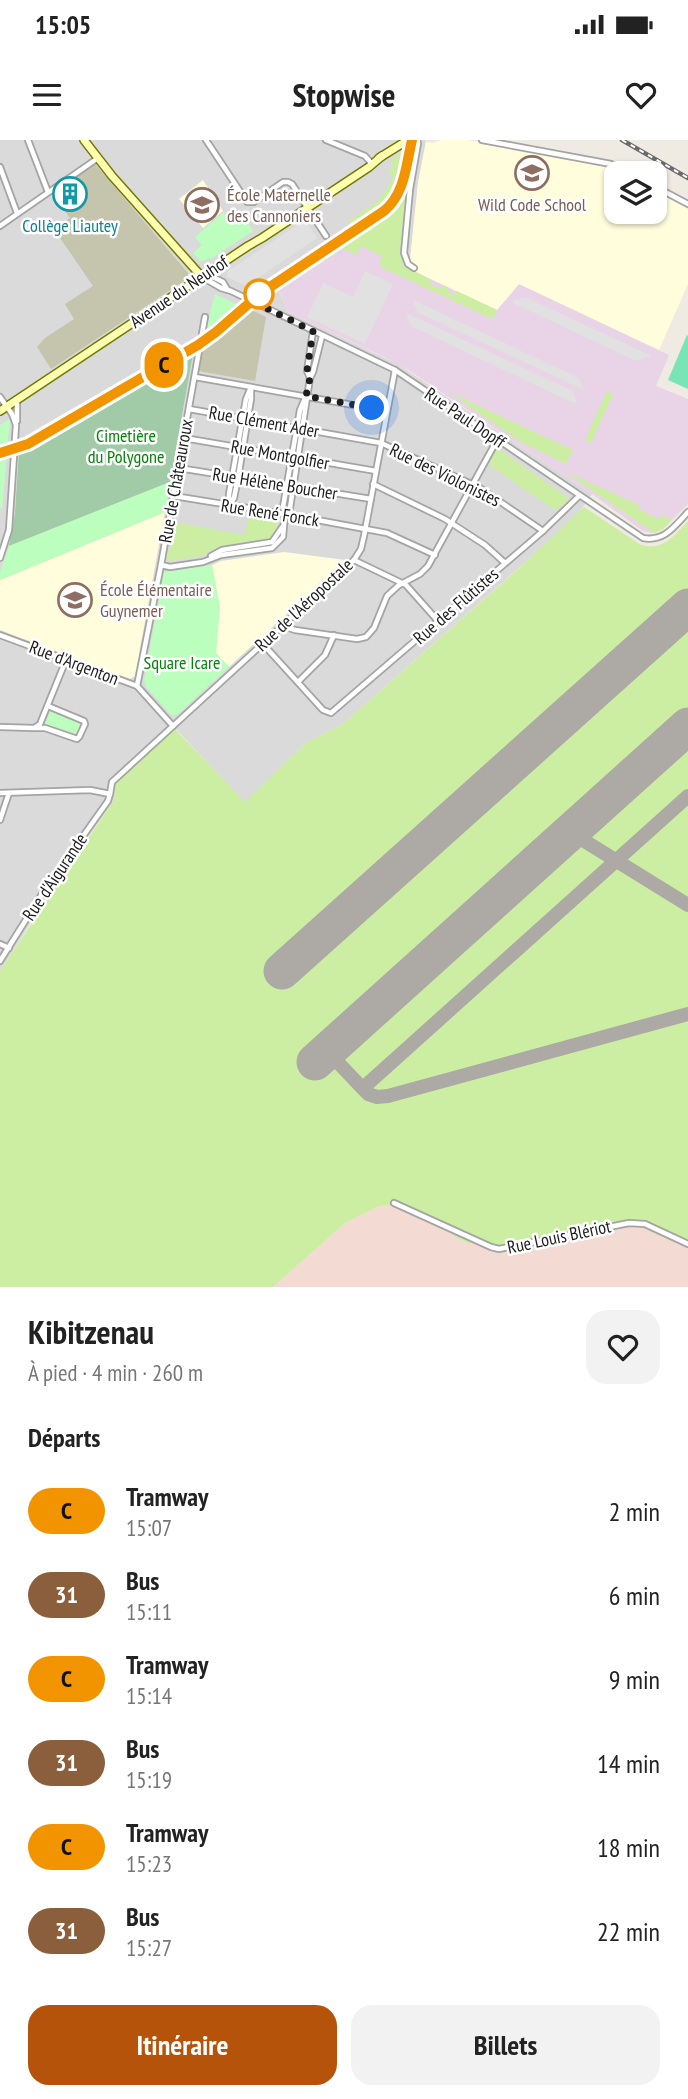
<!DOCTYPE html>
<html lang="fr">
<meta charset="utf-8">
<style>
body{margin:0;font-family:"PT Sans Narrow",sans-serif;background:#f2f2f2;color:#222;height:100vh;display:flex;flex-direction:column;font-size:26px;white-space:nowrap}
*{box-sizing:border-box;margin:0}
p{font-size:23px;color:#767676}
.icon{flex:none;width:38px;height:38px;fill:none;stroke:currentColor;stroke-width:2;stroke-linecap:round;stroke-linejoin:round}
.map{position:relative;height:1147px;overflow:hidden}
.sheet{display:flex;flex-direction:column;background:#fff;flex:1}
.sheet>*{flex:none}
.badge{padding:0 14px;border-radius:23px;font-size:24px;line-height:46px}
.fabs{position:absolute;left:604px;top:21px;display:grid;gap:14px}
.fabs a{display:grid;place-items:center;width:63px;height:63px;border-radius:14px;background:#fff;box-shadow:0 2px 5px #0004;font-size:35px}
.you{position:absolute;width:35px;height:35px;margin:-18px;border:5px solid #fff;border-radius:50%;background:#1a73e8;box-shadow:0 0 0 10px #1a73e833}
.map>.badge{position:absolute;translate:-50% -50%;box-shadow:0 0 0 4px #fff}
h2{padding:0 28px;font-size:26px;line-height:63px}
.round{display:grid;place-items:center;flex:none;width:74px;height:74px;border-radius:21px;background:#f2f2f2}
.head{display:flex;align-items:center;justify-content:space-between;height:119px;padding:0 28px}
h1{font-size:33px;font-weight:600;line-height:52px}
.action{display:flex;gap:14px;margin-top:auto;padding:14px 28px}
.action a{flex:1;height:80px;border-radius:21px;background:#b45309;color:#fff;font-size:28px;font-weight:600;line-height:80px;text-align:center}
.action a+a{background:#f2f2f2;color:#222}
ul{padding:0;list-style:none}
li{display:flex;align-items:center;gap:21px;height:84px;padding:0 28px}
li div{flex:1}
li b{display:block;font-size:26px}
li em{font-style:normal}
li .badge{min-width:77px;font-weight:700;text-align:center}
.status{display:flex;justify-content:space-between;align-items:center;height:49px;padding:0 35px;background:#fff;direction:ltr}
.status svg{height:19px;fill:currentColor}
header{display:flex;justify-content:space-between;align-items:center;height:91px;padding:0 28px;background:#fff;font-size:32px;font-weight:600}
.map>svg:first-child{display:block}
</style>
<div class="status"><b>15:05</b><svg viewBox="0 0 49 12"><path d="M0 12V9h3v3zM5 12V6h3v6zM10 12V3h3v9zM15 12V0h3v12zM26 1h20v11H26zM47 4h2v5h-2z"/></svg></div>
<header><svg class="icon" aria-label="menu" viewBox="0 0 24 24"><path d="M4 6h16M4 12h16M4 18h16"/></svg>Stopwise<svg class="icon" aria-label="heart" viewBox="0 0 24 24"><path d="M12 20l-8-8c-3-5 5-10 8-4 3-6 11-1 8 4z"/></svg></header>
<div class="map">
<svg width="688" height="1147" viewBox="0 0 688 1147">
<rect width="100%" height="100%" fill="#efeae2"/>
<!-- residential -->
<path fill="#dbdada" d="M0,0H426L418,43L409,129L377,114L369,92L279,152L289,172L399,225L592,354L575,378L343,584L306,603L245,663L176,589L114,660L48,755L0,832Z"/>
<!-- industrial -->
<path fill="#e9d3e6" d="M369,92L378,114L497,170L519,144L669,215L656,246L688,259V364L663,389L654,393L643,391L592,354L410,231L384,217L289,172L279,151Z"/>
<!-- education -->
<g fill="#fffddc">
<path d="M441,0H467L608,27L623,33H616V72H654L655,51L688,69V144L659,210L519,144L497,170L409,129L418,43L426,2L433,3Z"/>
<path d="M203,40L223,71L203,88L179,59Z"/>
<path d="M165,372L135,536L130,539L0,490V440Z"/>
<path d="M284,412L345,420L229,527L216,513L212,425L221,421Z"/>
</g>
<!-- military -->
<path fill="#f3dbd4" d="M391,1065L451,1091L455,1097L467,1103H475L499,1112L627,1086L641,1087L688,1108V1147H273L345,1083L379,1066Z"/>
<!-- construction -->
<g fill="#c5c4ad">
<path d="M95,24L188,133L187,139L51,229L37,207L45,198L74,179L65,164L93,146L54,89L70,78L53,53Z"/>
<path d="M245,167L266,177L255,241L198,231L204,203Z"/>
</g>
<!-- grass -->
<g fill="#cceea3">
<path d="M414,4L402,125L430,139L429,143L441,149L443,145L448,147L447,151L455,155L457,151L497,170L494,177H488L383,128L379,123L382,116L361,106L356,115L343,109L332,98L351,85L349,81L379,60L393,38L388,31L393,27L390,21Z"/>
<path d="M324,102L331,112L306,128L299,119Z"/>
<path d="M447,251L573,310L566,324L521,302Z"/>
<path d="M607,251L613,254L591,303L585,300Z"/>
<path d="M497,308L567,357L568,361L555,370L489,325Z"/>
<path d="M564,331L639,365L638,369L659,379L662,375L672,380L663,389L654,393Z"/>
<path d="M584,367L641,405C663,411 674,396 688,381V1108L641,1087L627,1086L499,1112L475,1103H467L455,1097L451,1091L391,1065L379,1066L345,1083L273,1147H0V831L114,660L116,641L175,589L245,662L306,603L343,584L516,431Z"/>
<path d="M249,377L277,381L276,393L269,399L220,406L202,416L170,421L166,419L173,397L171,393L173,382L245,395Z"/>
</g>
<!-- cemetery -->
<path fill="#a1caa6" d="M194,208L170,342L9,406L15,374L19,311Z"/>
<!-- park -->
<g fill="#bbfebd">
<path d="M224,72L228,78L238,72L242,74L253,91L212,118L200,121L193,113L202,105L195,97Z"/>
<path d="M215,154L238,165L205,193Z"/>
<path d="M10,279L2,369L0,368V285Z"/>
<path d="M170,342L165,372L0,440V432L9,406Z"/>
<path d="M212,425L220,467L216,513L229,527L177,575H171L146,547L144,540L164,432Z"/>
<path d="M50,571L81,583L78,594L45,584Z"/>
</g>
<!-- pitch -->
<path fill="#79e5b7" d="M687,195L688,196V249L668,240Z"/>
<!-- parking -->
<g fill="#e1e1e1">
<path d="M305,80L317,98L246,146L227,137L228,131Z"/>
<path d="M365,131L393,144L365,204L307,177L323,143L353,157Z"/>
<path d="M525,157L652,216L636,221L513,163L514,161Z"/>
<path d="M413,160L579,238L584,250L417,172Z"/>
<path d="M406,173L573,251L577,263L571,262L411,186Z"/>
</g>
<g fill="none" stroke-linecap="round" stroke-linejoin="round">
<!-- taxiway -->
<g stroke="#adaaa6" stroke-width="14">
<path d="M570,692L688,765"/>
<path d="M327,911L368,954L377,957L388,956L688,874"/>
<path d="M363,948L688,656"/>
</g>
<!-- runway -->
<g stroke="#adaaa6" stroke-width="37">
<path d="M282,831L688,467"/>
<path d="M315,922L688,586"/>
</g>
<!-- street casing -->
<g stroke="#a4a4a4" stroke-width="8">
<g id="street">
<path d="M28,0L48,52"/>
<path d="M206,0L247,62H254L283,42H288L292,44L326,96"/>
<path d="M326,0L365,16L371,23"/>
<path d="M482,0L611,24L631,33"/>
<path d="M0,27L17,73"/>
<path d="M654,46L688,64"/>
<path d="M0,86L98,18"/>
<path d="M414,128L408,124L404,113L410,49L418,3L415,0"/>
<path d="M207,134L223,142L227,149"/>
<path d="M202,137L221,148L231,151L395,230L643,398C664,402 674,387 688,372"/>
<path d="M313,191L307,231L310,238L313,232L322,196"/>
<path d="M195,237L387,271"/>
<path d="M251,247V259L238,338L234,358L229,366V354L246,259Z"/>
<path d="M306,256L300,270L283,367L285,374L290,368L310,238"/>
<path d="M0,257L12,274L16,285L9,390L0,418"/>
<path d="M189,269L381,303L480,348L543,391"/>
<path d="M17,281V259"/>
<path d="M184,298L376,331"/>
<path d="M179,328L371,359"/>
<path d="M373,344L445,379L485,405L505,423"/>
<path d="M174,356L285,374L387,393L435,415"/>
<path d="M211,416L222,410L272,402L283,386"/>
<path d="M354,420L406,445L438,481"/>
<path d="M161,425L170,427L203,422L221,415L272,408L283,397L285,374"/>
<path d="M283,486L295,490L357,499L366,497L374,488L387,456L399,445L420,434L428,426L497,300"/>
<path d="M0,495L137,546L173,586"/>
<path d="M263,504L323,570L331,573L543,391L579,356"/>
<path d="M298,542L325,515L334,495"/>
<path d="M137,546L161,425L205,177"/>
<path d="M0,587L34,588L40,584L66,520"/>
<path d="M35,588H45L77,599L79,597L85,584L84,581L48,566"/>
<path d="M0,653L90,650L110,654L112,642L354,420L361,409L364,396L395,230"/>
<path d="M0,680L9,653"/>
<path d="M0,804L9,808"/>
<path d="M0,821L44,751L108,661L110,654"/>
<path d="M394,1063L491,1107L499,1109L629,1083L645,1084L688,1104"/>
</g>
</g>
<!-- secondary casing -->
<g stroke="#717900" stroke-width="10">
<g id="secondary">
<path d="M84,0L112,36L202,137"/>
<path d="M379,18L408,0"/>
<path d="M0,271L248,106L262,98L369,27L382,16"/>
</g>
</g>
<!-- street -->
<use href="#street" stroke="#fff" stroke-width="4.5"/>
<!-- secondary -->
<use href="#secondary" stroke="#feffb1" stroke-width="7"/>
<!-- tram -->
<path stroke="#6b6b6b" stroke-width="2" d="M0,313L28,304L198,205L216,192L261,153L384,71C405,54 406,25 412,0"/>
<!-- rail casing -->
<g stroke="#6b6b6b" stroke-width="4.5">
<path id="rail" d="M622,0L688,38"/>
</g>
<!-- rail -->
<use href="#rail" stroke="#fff" stroke-width="2" stroke-dasharray="5" stroke-linecap="butt"/>
</g>
<g fill="none" stroke-linecap="round" stroke-linejoin="round">
<!-- line casing -->
<g stroke="#fff" stroke-width="16">
<path id="line" d="M0,313L28,304L198,205L216,192L261,153L384,71C405,54 406,25 412,0"/>
</g>
<!-- line -->
<use href="#line" stroke="#f29400" stroke-width="10"/>
<!-- walk -->
<path stroke="#1d1d1d" stroke-width="7" stroke-dasharray="0 12.6" d="M259,154L254,162L313,191L307,231L310,238L306,256L372,268"/>
</g>
<!-- icons -->
<defs>
<g id="university-ring" transform="scale(1.75)"><circle r="9.5" fill="#fff" stroke="#8d6e63" stroke-width="1.5"/><path d="M0-5L7-2L0 1L-7-2ZM-4 1L0 2.5L4 1V4Q0 6-4 4Z" fill="#8d6e63"/></g>
<g id="building-ring" transform="scale(1.75)"><circle r="9.5" fill="#fff" stroke="#0f9aa8" stroke-width="1.5"/><path d="M-4-6H4V6H1V3H-1V6H-4ZM-2.5-4.3h1.7v1.8h-1.7ZM.8-4.3h1.7v1.8H.8ZM-2.5-1h1.7V.8h-1.7ZM.8-1h1.7V.8H.8Z" fill="#0f9aa8"/></g>
<g id="school-ring" transform="scale(1.75)"><circle r="9.5" fill="#fff" stroke="#8d6e63" stroke-width="1.5"/><path d="M0-5L7-2L0 1L-7-2ZM-4 1L0 2.5L4 1V4Q0 6-4 4Z" fill="#8d6e63"/></g>
</defs>
<g fill-rule="evenodd">
<use href="#university-ring" x="532" y="33"/>
<use href="#building-ring" x="70" y="54"/>
<use href="#school-ring" x="202" y="65"/>
<use href="#school-ring" x="75" y="460"/>
</g>
<!-- markers -->
<circle fill="#fff" stroke="#f29400" stroke-width="3.5" cx="259" cy="154" r="14"/>
<g text-anchor="middle" stroke-width="5" stroke-linejoin="round" paint-order="stroke">
<!-- education labels -->
<g font-size="18" fill="#785e54" stroke="#fff" text-anchor="start">
<text x="227" y="61">École Maternelle<tspan x="227" dy="21">des Cannoniers</tspan></text>
<text x="532" y="71" text-anchor="middle">Wild Code School</text>
<text x="100" y="456">École Élémentaire<tspan x="100" dy="21">Guynemer</tspan></text>
</g>
<!-- culture labels -->
<g font-size="18" fill="#0d838f" stroke="#fff">
<text x="70" y="92">Collège Liautey</text>
</g>
<!-- street labels -->
<g font-size="18" fill="#1d1d1d" stroke="#fff">
<text transform="translate(179 152) rotate(-34)" y="6">Avenue du Neuhof</text>
<text transform="translate(465 278) rotate(34)" y="6">Rue Paul Dopff</text>
<text transform="translate(264 282) rotate(10)" y="6">Rue Clément Ader</text>
<text transform="translate(280 315) rotate(10)" y="6">Rue Montgolfier</text>
<text transform="translate(445 335) rotate(26)" y="6">Rue des Violonistes</text>
<text transform="translate(176 341) rotate(-80)" y="6">Rue de Châteauroux</text>
<text transform="translate(275 344) rotate(9)" y="6">Rue Hélène Boucher</text>
<text transform="translate(270 373) rotate(9)" y="6">Rue René Fonck</text>
<text transform="translate(304 465) rotate(-43)" y="6">Rue de l'Aéropostale</text>
<text transform="translate(456 466) rotate(-41)" y="6">Rue des Flûtistes</text>
<text transform="translate(74 523) rotate(21)" y="6">Rue d'Argenton</text>
<text transform="translate(55 737) rotate(-56)" y="6">Rue d'Aigurande</text>
<text transform="translate(559 1097) rotate(-12)" y="6">Rue Louis Blériot</text>
</g>
<!-- park labels -->
<g font-size="18" fill="#028407" stroke="#fff">
<text x="126" y="302">Cimetière<tspan x="126" dy="21">du Polygone</tspan></text>
<text x="182" y="529">Square Icare</text>
</g>
</g>
</svg>
<div class="fabs">
<a><svg class="icon" aria-label="layers" viewBox="0 0 24 24"><path d="M12 4l9 5-9 5-9-5zM3 14l9 5 9-5"/></svg></a>
</div>
<div class="you" style="left:372px;top:268px"></div>
<b class="badge" style="left:164px;top:225px;background:#f29400;color:#111">C</b>
</div>
<section class="sheet">
<div class="head"><div><h1>Kibitzenau</h1><p>À pied · 4 min · 260 m</p></div><a class="round"><svg class="icon" aria-label="heart" viewBox="0 0 24 24"><path d="M12 20l-8-8c-3-5 5-10 8-4 3-6 11-1 8 4z"/></svg></a></div>
<h2>Départs</h2>
<ul>
<li><span class="badge" style="background:#f29400;color:#111">C</span><div><b>Tramway</b><p>15:07</p></div><em>2 min</em></li>
<li><span class="badge" style="background:#8b5e3c;color:#fff">31</span><div><b>Bus</b><p>15:11</p></div><em>6 min</em></li>
<li><span class="badge" style="background:#f29400;color:#111">C</span><div><b>Tramway</b><p>15:14</p></div><em>9 min</em></li>
<li><span class="badge" style="background:#8b5e3c;color:#fff">31</span><div><b>Bus</b><p>15:19</p></div><em>14 min</em></li>
<li><span class="badge" style="background:#f29400;color:#111">C</span><div><b>Tramway</b><p>15:23</p></div><em>18 min</em></li>
<li><span class="badge" style="background:#8b5e3c;color:#fff">31</span><div><b>Bus</b><p>15:27</p></div><em>22 min</em></li>
</ul>
<div class="action"><a>Itinéraire</a><a>Billets</a></div>
</section>
